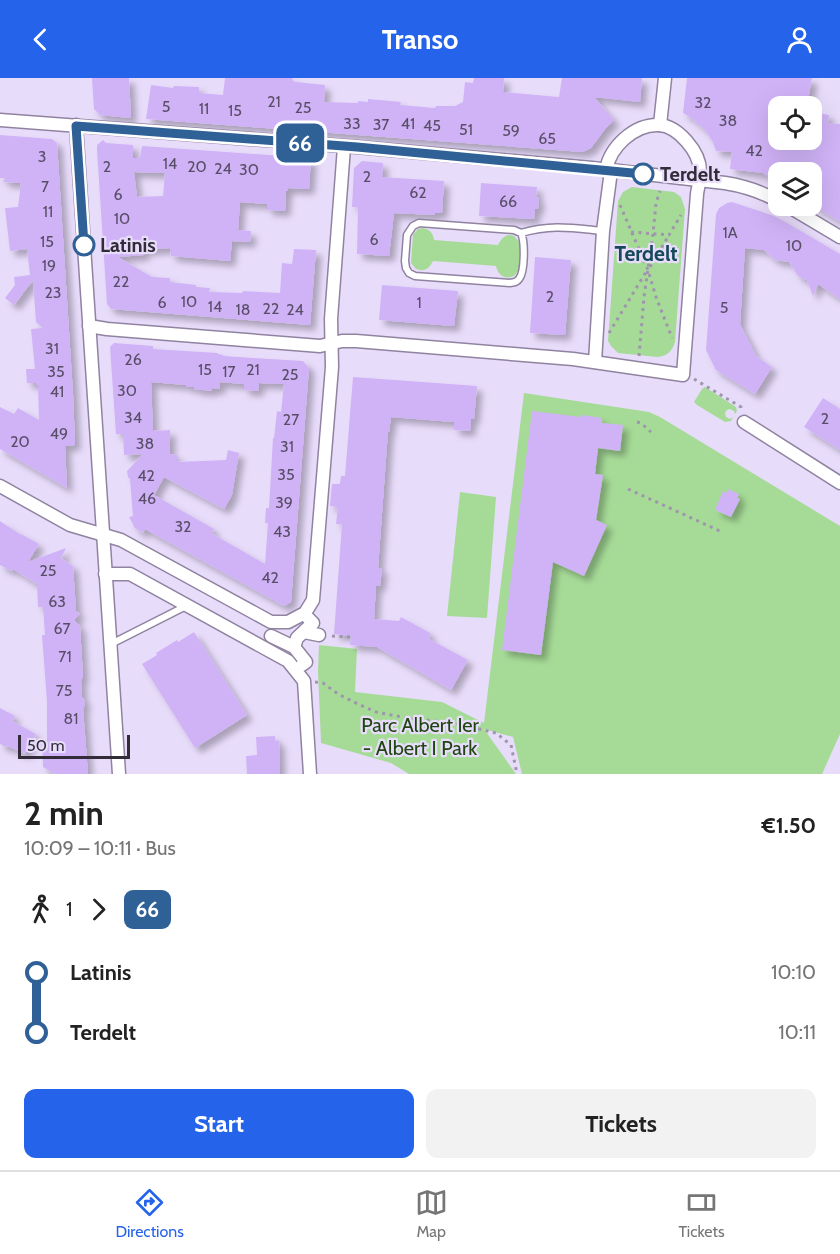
<!DOCTYPE html>
<meta charset="utf-8">
<style>
body{margin:0;font-family:Cabin,sans-serif;background:#f2f2f2;color:#222;height:100vh;display:flex;flex-direction:column;font-size:22px;white-space:nowrap}
*{box-sizing:border-box;margin:0}
p{font-size:20px;color:#767676}
.icon{flex:none;width:33px;height:33px;fill:none;stroke:currentColor;stroke-width:2;stroke-linecap:round;stroke-linejoin:round}
.map{position:relative;height:696px;overflow:hidden}
.side{display:flex;flex-direction:column;background:#fff;flex:1}
.side>*{flex:none}
.badge{padding:0 12px;border-radius:9px;font-size:21px;line-height:39px}
.tools{position:absolute;left:768px;top:18px;display:grid;gap:12px}
.tools a{display:grid;place-items:center;width:54px;height:54px;border-radius:12px;background:#fff;box-shadow:0 6px 24px #0002;font-size:30px}
.scale{position:absolute;left:18px;bottom:15px;width:112px;box-sizing:border-box;padding-left:6px;border:3px solid #312c38;border-top:0;font-size:16px;line-height:21px;white-space:nowrap;color:#312c38;-webkit-text-stroke:4px #e8dcfb;paint-order:stroke}
.map>.badge{position:absolute;translate:-50% -50%;box-shadow:0 0 0 3px #fff}
.legs{display:flex;align-items:center;gap:9px;height:66px;padding:0 24px;font-size:20px}
.legs p{margin-inline-start:auto}
.overview{display:flex;align-items:center;justify-content:space-between;height:102px;padding:0 24px}
h1{font-size:33px;font-weight:700;line-height:45px}
.cta{display:flex;gap:12px;margin-top:auto;padding:12px 24px}
.cta a{flex:1;height:69px;border-radius:12px;background:#2563eb;color:#fff;font-size:24px;font-weight:700;line-height:69px;text-align:center}
.cta a+a{background:#f2f2f2;color:#222}
ul{padding:0 24px;list-style:none}
li{display:flex;align-items:center;gap:21px;height:60px;font-size:22px}
li i{display:grid;place-items:center;width:9px;height:100%;margin:0 8px;background:currentColor}
li i::after{content:'';width:15px;height:15px;margin:-8px;border:4px solid;border-radius:50%;background:#fff}
li p{margin-inline-start:auto}
li:first-child i{background:linear-gradient(#0000 50%,currentColor 0)}
li:last-child i{background:linear-gradient(currentColor 50%,#0000 0)}
header{display:flex;justify-content:space-between;align-items:center;height:78px;padding:0 24px;background:#2563eb;color:#fff;font-size:27px;font-weight:700}
.dock{display:flex;justify-content:space-around;align-items:center;height:84px;border-top:2px solid #e0e0e0;background:#fff;font-size:16px;color:#767676}
.dock a{display:grid;justify-items:center;gap:3px}
.dock .current{color:#2563eb}
.map>svg:first-child{display:block}
</style>
<header><svg class="icon" aria-label="back" viewBox="0 0 24 24"><path d="M15 5l-7 7 7 7"/></svg>Transo<svg class="icon" aria-label="person" viewBox="0 0 24 24"><circle cx="12" cy="8" r="4"/><path d="M4 21q1-7 8-7t8 7"/></svg></header>
<div class="map">
<svg width="840" height="696" viewBox="0 0 840 696">
<defs>
<filter id="shadow"><feDropShadow dx="5.5" dy="5.5" stdDeviation="3" flood-color="#0004"/></filter>
</defs>
<rect width="100%" height="100%" fill="#e8dcfb"/>
<!-- green -->
<g fill="#a6db97">
<path d="M632,109L674,114L681,119L685,131L675,264C672,273 668,278 657,279L618,275L611,268L608,263L618,123L623,114Z"/>
<path d="M422,150C430,151 433,155 434,162L498,167C502,160 506,155 514,158L521,166L519,192L514,198C504,202 498,197 496,188L433,183C429,191 425,194 416,191L411,185L413,157L418,151Z"/>
<path d="M705,309L736,329L737,333L735,336L734,333L730,331L727,332L725,335L726,339L730,341L733,339L731,343L725,344L697,327L694,324L702,311Z"/>
<path d="M524,315L649,334L660,339L840,448V656L822,696H522L513,659L484,651L516,696H409L391,685L321,665L318,593L319,567L357,571L355,614L442,624L484,645Z"/>
<path d="M460,414L496,419L487,540L447,538Z"/>
</g>
<!-- building -->
<g fill="#d0b3f7" fill-rule="evenodd" filter="url(#shadow)">
<path d="M92,0H129L131,40L100,37L94,31Z"/>
<path d="M225,0H292L293,3L296,4L325,7L324,24L358,25V23L368,24V21L401,24L400,27L435,30L436,28H455L463,24L465,4L473,5L474,0H504L503,14L559,19L562,0H642L640,24L594,19L614,42L605,51L591,70L583,74L146,41L151,7L173,10L174,8L199,9V15L223,17Z"/>
<path d="M687,0H812L807,28H778V62H797L814,64L818,35L829,37L828,45L840,46V144L812,126V94H778V105L763,95L730,91L732,74L716,73L713,64L705,52L690,39L683,35Z"/>
<path d="M0,57L52,61L57,65L73,316L75,367L65,368L67,410L0,371V329L14,336L18,330L39,342L38,307H36V305H27L26,291H35L31,251L43,250L36,244L33,202L14,227L5,220L15,207L14,199L30,197L27,171L10,173L5,130L18,129L21,105L4,104L5,100H0Z"/>
<path d="M103,62L106,65L133,67V80H140L142,68L311,80L309,111L288,110V113H286L285,133L267,132V126L240,124L238,152L251,153L250,164L232,163L230,183L171,178L170,170L144,172V177L118,179L152,199L170,200V204L196,207V209L210,210L209,214L242,215L243,213L280,215L282,185L292,186L294,171L316,172L310,247L111,231L107,226L97,72V67ZM134,94L165,95L163,118L137,119Z"/>
<path d="M362,83L383,85L382,99L444,103L442,135H435V137L394,135L389,178L357,176L358,129H352L354,90Z"/>
<path d="M481,105L537,109L536,119L539,120L538,131H535L534,141L479,138Z"/>
<path d="M732,124L774,138L787,145L840,176V221L818,206L813,218L807,202L799,199L789,184L775,182L764,172L745,170L740,246L756,278L772,289L755,316L716,292L706,272L716,136L719,130L727,125Z"/>
<path d="M535,179L571,182L565,257L530,255Z"/>
<path d="M382,207L458,213L454,248L379,242Z"/>
<path d="M114,265L153,268V271L218,275V276L223,277V278L303,283L309,290L291,524L284,528L145,451L143,455L135,450L129,439L133,438L130,401L128,399L127,393L143,376L124,377L123,356H116L110,269ZM151,304L186,307V309H194V311L212,313V310L220,311V304L244,306V312L258,313L259,305L284,306L281,334L277,333L274,360H273L269,430H266L265,445H268L265,486L211,455L214,451L154,417L164,399L224,431L232,417L239,375L228,372L226,382L177,384V377L170,376V352L153,353Z"/>
<path d="M353,299L477,308L474,341H471L470,353L454,352V344L391,339L389,354L388,353L378,490H382L380,508H376L374,541L399,543L401,539L430,555L429,561L468,582L451,612L377,569L350,567L351,558L334,556L342,446H336L338,429L330,428L332,406H340L341,398H345Z"/>
<path d="M823,320L840,331V372L804,349Z"/>
<path d="M532,333L581,339L582,337L602,340V345L623,347L620,373L598,370L595,396L603,397L596,442L607,447L584,498L553,484L541,577L502,572Z"/>
<path d="M728,411L739,416L737,420L740,421L731,439L715,432L723,413L727,415Z"/>
<path d="M0,443L21,457V456L39,466L28,484L66,470L61,480L73,488L76,533L80,536L74,542L80,548L83,599L81,602L82,619L84,621L85,627L83,630L88,696H55L43,689L42,660L47,662V624L42,557H45L43,529H38L37,506L13,491L12,493L0,487Z"/>
<path d="M194,554L247,637L195,670L142,586L157,577L156,575L177,562L178,564Z"/>
<path d="M0,630L15,638L12,643L36,656L25,676L8,668L6,669L0,666Z"/>
<path d="M275,658V663H279L280,696H247L246,678L257,677L256,659Z"/>
</g>
<g fill="none" stroke-linecap="round" stroke-linejoin="round">
<!-- lane casing -->
<g stroke="#8f83a0" stroke-width="9">
<g id="lane">
<path d="M521,155C525,163 525,194 519,201C516,205 515,204 510,205L415,198L409,195L406,190L405,183L407,157L413,148L419,145L514,152L521,155C552,146 572,150 603,153"/>
<path d="M111,566L186,528"/>
</g>
</g>
<!-- street casing -->
<g stroke="#8f83a0" stroke-width="15">
<g id="street">
<path d="M0,42L357,69L592,90L725,105C744,108 762,114 778,123"/>
<path d="M76,47L119,696"/>
<path d="M660,47L665,0"/>
<path d="M788,128L840,159"/>
<path d="M89,248L107,251L320,268L342,263H356L573,281L683,297L697,116C698,108 701,100 700,93C700,74 678,48 659,47C634,46 610,69 606,92"/>
<path d="M595,284L603,153L611,93"/>
<path d="M744,344L840,405"/>
<path d="M0,408L70,447L121,462L271,544H288L305,535L313,522L332,289L331,241L344,69"/>
<path d="M105,496H130L288,583L304,603L310,696"/>
<path d="M304,554L319,557"/>
<path d="M271,558L294,569L306,584L302,587"/>
<path d="M294,569L297,560L313,545L308,540"/>
</g>
</g>
<!-- path -->
<g stroke="#9f95ad" stroke-width="3" stroke-dasharray="3 4.5" stroke-linecap="butt">
<path d="M620,127L648,192L656,219L672,260"/>
<path d="M631,154L669,157L681,137"/>
<path d="M650,189L669,157"/>
<path d="M609,255L646,194"/>
<path d="M639,278L644,219L653,156L656,125L660,113"/>
<path d="M694,301L741,329L742,333"/>
<path d="M637,344L641,345L651,354"/>
<path d="M628,411L722,454"/>
<path d="M332,558L351,559"/>
<path d="M315,604L323,605L338,616L360,627L376,634L407,640L454,645L496,655L511,667L517,696"/>
</g>
<!-- lane -->
<use href="#lane" stroke="#fff" stroke-width="6"/>
<!-- street -->
<use href="#street" stroke="#fff" stroke-width="12"/>
</g>
<g fill="none" stroke-linecap="round" stroke-linejoin="round">
<!-- line-1 casing -->
<g stroke="#fff" stroke-width="14">
<path id="line-1" d="M84,167L76,48L357,69L643,96"/>
</g>
<!-- line-1 -->
<use href="#line-1" stroke="#306196" stroke-width="9"/>
</g>
<!-- markers -->
<g fill="#fff" stroke="#306196" stroke-width="3">
<circle cx="643" cy="96" r="10"/>
<circle cx="84" cy="167" r="10"/>
</g>
<g text-anchor="middle" stroke-width="4.5" stroke-linejoin="round" paint-order="stroke">
<!-- number labels -->
<g font-size="16" fill="#594e68">
<text x="274" y="29">21</text>
<text x="703" y="30">32</text>
<text x="166" y="34">5</text>
<text x="303" y="35">25</text>
<text x="204" y="36">11</text>
<text x="235" y="38">15</text>
<text x="728" y="48">38</text>
<text x="352" y="51">33</text>
<text x="408" y="51">41</text>
<text x="381" y="52">37</text>
<text x="432" y="53">45</text>
<text x="466" y="57">51</text>
<text x="511" y="58">59</text>
<text x="547" y="66">65</text>
<text x="754" y="78">42</text>
<text x="42" y="84">3</text>
<text x="170" y="91">14</text>
<text x="107" y="94">2</text>
<text x="197" y="94">20</text>
<text x="223" y="96">24</text>
<text x="249" y="97">30</text>
<text x="367" y="104">2</text>
<text x="45" y="114">7</text>
<text x="418" y="120">62</text>
<text x="118" y="122">6</text>
<text x="508" y="129">66</text>
<text x="48" y="139">11</text>
<text x="122" y="146">10</text>
<text x="730" y="160">1A</text>
<text x="374" y="167">6</text>
<text x="47" y="169">15</text>
<text x="794" y="173">10</text>
<text x="49" y="193">19</text>
<text x="121" y="209">22</text>
<text x="53" y="220">23</text>
<text x="550" y="224">2</text>
<text x="189" y="229">10</text>
<text x="162" y="230">6</text>
<text x="419" y="230">1</text>
<text x="215" y="234">14</text>
<text x="724" y="235">5</text>
<text x="271" y="236">22</text>
<text x="243" y="237">18</text>
<text x="295" y="237">24</text>
<text x="52" y="276">31</text>
<text x="133" y="287">26</text>
<text x="205" y="297">15</text>
<text x="253" y="297">21</text>
<text x="56" y="299">35</text>
<text x="229" y="299">17</text>
<text x="290" y="302">25</text>
<text x="127" y="318">30</text>
<text x="57" y="319">41</text>
<text x="133" y="345">34</text>
<text x="825" y="346">2</text>
<text x="291" y="347">27</text>
<text x="59" y="361">49</text>
<text x="20" y="369">20</text>
<text x="145" y="371">38</text>
<text x="287" y="374">31</text>
<text x="286" y="402">35</text>
<text x="146" y="403">42</text>
<text x="147" y="426">46</text>
<text x="284" y="430">39</text>
<text x="183" y="454">32</text>
<text x="282" y="459">43</text>
<text x="48" y="498">25</text>
<text x="270" y="505">42</text>
<text x="57" y="529">63</text>
<text x="62" y="556">67</text>
<text x="65" y="584">71</text>
<text x="64" y="618">75</text>
<text x="71" y="646">81</text>
</g>
<!-- stop labels -->
<g font-size="20" font-weight="bold" fill="#312c38" stroke="#e8dcfb" text-anchor="start">
<text x="660" y="103">Terdelt</text>
<text x="100" y="174">Latinis</text>
</g>
<!-- park labels -->
<g font-size="20" fill="#1f4511" stroke="#e8dcfb">
<text x="420" y="654">Parc Albert Ier<tspan x="420" dy="23">- Albert I Park</tspan></text>
</g>
<!-- neighbourhood labels -->
<g font-size="21" font-weight="bold" fill="#154959" stroke="#e8dcfb">
<text x="646" y="183">Terdelt</text>
</g>
</g>
</svg>
<div class="tools">
<a><svg class="icon" aria-label="locate" viewBox="0 0 24 24"><circle cx="12" cy="12" r="6"/><path d="M12 2v4M12 18v4M2 12h4M18 12h4"/></svg></a>
<a><svg class="icon" aria-label="layers" viewBox="0 0 24 24"><path d="M12 4l9 5-9 5-9-5zM3 14l9 5 9-5"/></svg></a>
</div>
<div class="scale">50 m</div>
<b class="badge" style="left:300px;top:65px;background:#306196;color:#fff">66</b>
</div>
<section class="side">
<div class="overview"><div><h1>2 min</h1><p>10:09 – 10:11 · Bus</p></div><b>€1.50</b></div>
<div class="legs"><svg class="icon" aria-label="walk" viewBox="0 0 24 24"><circle cx="13" cy="4" r="2"/><path d="M13 8l-2 6 4 7M11 14l-3 7M7 12l3-4h3l4 4"/></svg>1<svg class="icon" aria-label="forward" viewBox="0 0 24 24"><path d="M9 5l7 7-7 7"/></svg><b class="badge" style="background:#306196;color:#fff">66</b></div>
<ul>
<li><i style="color:#306196"></i><b>Latinis</b><p>10:10</p></li>
<li><i style="color:#306196"></i><b>Terdelt</b><p>10:11</p></li>
</ul>
<div class="cta"><a>Start</a><a>Tickets</a></div>
</section>
<nav class="dock">
<a class="current"><svg class="icon" aria-label="directions" viewBox="0 0 24 24"><path d="M12 3l9 9-9 9-9-9zM9 14v-3h6M13 9l2 2-2 2"/></svg>Directions</a>
<a><svg class="icon" aria-label="map" viewBox="0 0 24 24"><path d="M3 6l6-2 6 2 6-2v14l-6 2-6-2-6 2zM9 4v14M15 6v14"/></svg>Map</a>
<a><svg class="icon" aria-label="tickets" viewBox="0 0 24 24"><path d="M3 7h18v10H3zM15 7v10"/></svg>Tickets</a>
</nav>
